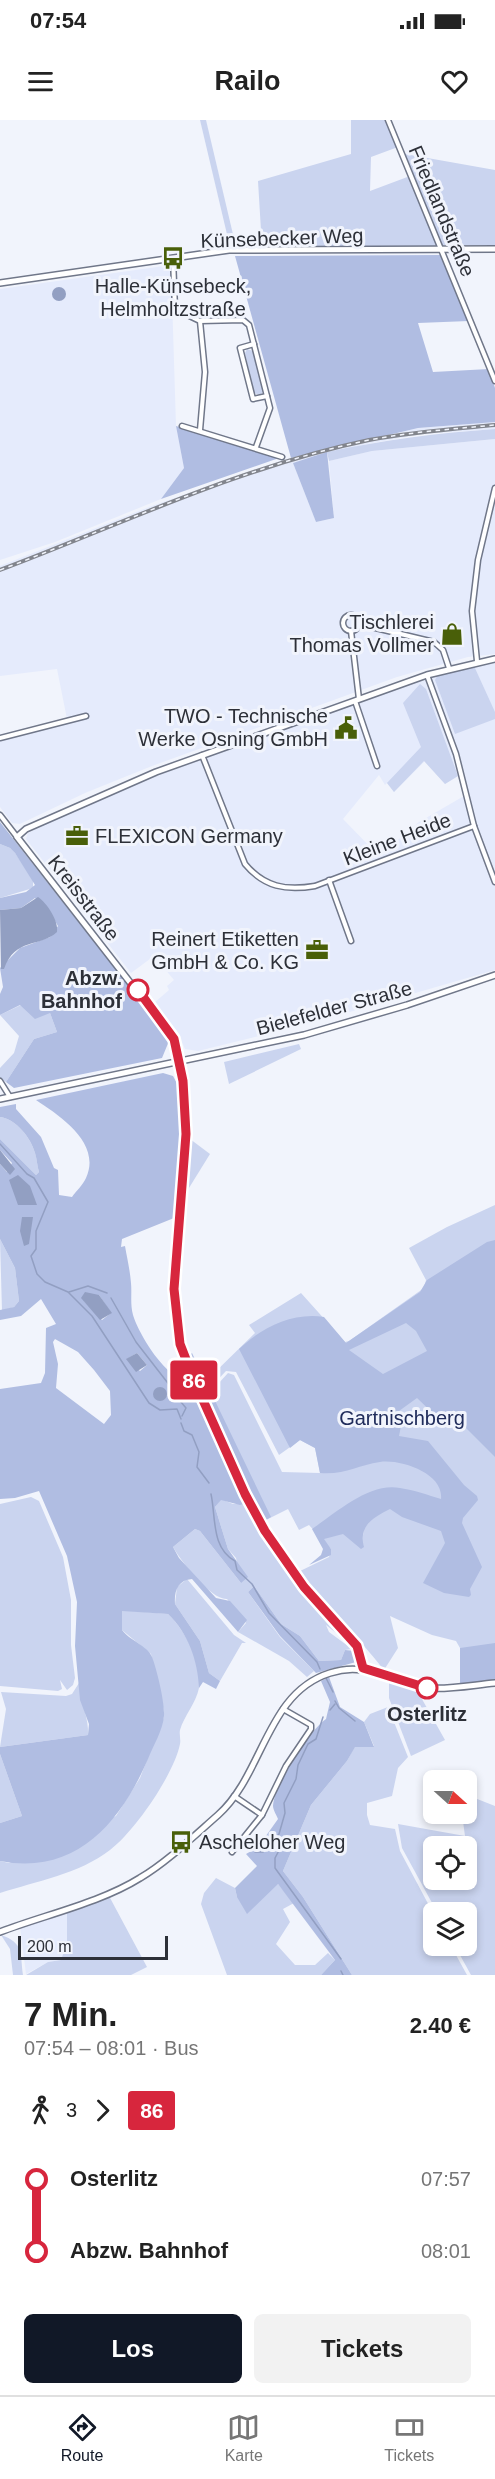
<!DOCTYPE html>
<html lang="de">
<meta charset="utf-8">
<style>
body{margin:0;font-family:Helvetica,sans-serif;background:#f2f2f2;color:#222;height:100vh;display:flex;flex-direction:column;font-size:22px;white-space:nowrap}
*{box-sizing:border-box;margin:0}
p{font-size:20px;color:#767676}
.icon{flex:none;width:33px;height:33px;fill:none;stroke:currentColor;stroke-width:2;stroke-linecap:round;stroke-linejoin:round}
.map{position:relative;height:1855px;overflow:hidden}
.sheet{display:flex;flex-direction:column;background:#fff;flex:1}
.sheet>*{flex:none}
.badge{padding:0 12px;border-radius:4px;font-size:21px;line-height:39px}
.needle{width:39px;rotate:111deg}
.tools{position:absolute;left:423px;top:1650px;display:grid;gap:12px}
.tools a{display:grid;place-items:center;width:54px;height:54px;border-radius:9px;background:#fff;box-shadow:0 3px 9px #0003;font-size:30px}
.scale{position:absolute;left:18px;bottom:15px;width:150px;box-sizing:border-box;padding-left:6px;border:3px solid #2d3038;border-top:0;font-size:16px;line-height:21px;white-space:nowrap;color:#2d3038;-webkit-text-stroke:4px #f1f4fc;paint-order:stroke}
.map>.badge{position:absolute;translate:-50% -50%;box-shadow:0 0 0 3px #fff}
.legs{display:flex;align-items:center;gap:9px;height:66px;padding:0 24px;font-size:20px}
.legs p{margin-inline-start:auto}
.overview{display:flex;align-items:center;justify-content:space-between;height:102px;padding:0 24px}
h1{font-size:33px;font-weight:700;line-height:45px}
.cta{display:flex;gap:12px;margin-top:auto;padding:12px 24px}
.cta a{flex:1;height:69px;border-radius:9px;background:#111827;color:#fff;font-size:24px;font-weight:700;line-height:69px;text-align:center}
.cta a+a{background:#f2f2f2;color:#222}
ul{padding:0 24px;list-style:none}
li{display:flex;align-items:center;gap:21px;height:72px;font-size:22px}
li i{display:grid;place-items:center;width:9px;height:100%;margin:0 8px;background:currentColor}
li i::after{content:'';width:15px;height:15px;margin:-8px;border:4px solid;border-radius:50%;background:#fff}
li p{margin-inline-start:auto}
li:first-child i{background:linear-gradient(#0000 50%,currentColor 0)}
li:last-child i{background:linear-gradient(currentColor 50%,#0000 0)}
.status{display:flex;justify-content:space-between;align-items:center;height:42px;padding:0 30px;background:#fff;direction:ltr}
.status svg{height:16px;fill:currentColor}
header{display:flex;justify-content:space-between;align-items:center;height:78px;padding:0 24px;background:#fff;font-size:27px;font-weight:700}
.tabs{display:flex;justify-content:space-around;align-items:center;height:84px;border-top:2px solid #e0e0e0;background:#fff;font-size:16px;color:#767676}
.tabs a{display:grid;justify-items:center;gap:3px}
.tabs .selected{color:#111827}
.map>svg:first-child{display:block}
</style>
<div class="status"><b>07:54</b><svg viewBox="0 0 49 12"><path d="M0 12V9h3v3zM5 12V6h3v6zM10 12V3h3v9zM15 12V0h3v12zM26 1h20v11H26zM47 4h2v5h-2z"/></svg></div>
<header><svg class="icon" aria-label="menu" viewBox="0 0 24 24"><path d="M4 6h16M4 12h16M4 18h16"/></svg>Railo<svg class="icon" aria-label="heart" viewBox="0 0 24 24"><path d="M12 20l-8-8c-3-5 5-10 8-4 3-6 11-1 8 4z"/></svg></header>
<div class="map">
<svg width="495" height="1855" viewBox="0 0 495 1855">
<rect width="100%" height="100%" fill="#f1f4fc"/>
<!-- built -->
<g fill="#e5ebfc" fill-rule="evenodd">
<path d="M171,145L176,306L184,348L161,379L55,422L0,440V169Z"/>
<path d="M495,302V309L423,314L367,324L293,343L316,402L334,398L329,341L372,331L495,319V534L468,537L397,557L152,646L85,673L20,704L12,703L0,687V615L67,599L57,549L0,556V446L149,387L283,340L418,308Z"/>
<path d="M495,543V850L308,904L198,931L185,929L177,911L154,883L169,870L167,866L174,860L154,836L131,853L26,719L28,713L84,685L134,664L420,561L473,546ZM425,641L445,664L458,656L464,676L419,702L379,736L343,699L379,655L385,665L387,663L394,672Z"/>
<path d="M67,1791V1822L61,1840L48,1842L26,1854L20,1807Z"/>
</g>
<!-- green -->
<g fill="#cad4ef" fill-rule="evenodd">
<path d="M200,0H206L236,127H230Z"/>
<path d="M351,0H387L398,27L371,37L370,71L410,56L437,126L262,127L258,61L351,34Z"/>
<path d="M405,34L495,50V125H442Z"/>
<path d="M247,229L253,231L264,271L260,275L254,273L245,233Z"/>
<path d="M495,309V319L372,331L329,341L327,332C383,320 438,313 495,309Z"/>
<path d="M474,546L495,592V599L455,614L435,560L437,556Z"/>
<path d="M420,564L426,569L458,656L445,664L424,641L394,672L387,663L421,627L403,583Z"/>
<path d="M0,724L10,728L15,733L33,759V768L0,778Z"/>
<path d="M21,885L50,893L57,912L34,919L6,962L0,958V948L14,933L19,916L0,895Z"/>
<path d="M299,924L301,929L229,964L224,942Z"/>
<path d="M0,997C16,999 31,1018 35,1033C37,1039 37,1045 39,1052L36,1055L0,1019Z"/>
<path d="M190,1019L210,1034L184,1076Z"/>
<path d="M495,1085V1560L460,1564V1528L456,1521L432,1515L390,1496L398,1528L384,1550C357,1515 325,1486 298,1452L329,1437L331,1429L309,1405L299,1410L288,1389L264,1401L207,1276L228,1253L234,1255L282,1352L320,1353L315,1328L300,1320L279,1335L236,1252L226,1251L211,1267L207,1260L255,1213L249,1205L301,1173L345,1222L349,1221L424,1168L426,1160L409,1128L447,1107ZM370,1401L364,1409L362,1421L355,1422L349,1417Z"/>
<path d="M0,1119L15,1148L19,1181L14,1187L2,1191Z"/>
<path d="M31,1377L39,1381L63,1437L71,1480V1525L75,1558L73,1565L67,1570L60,1560L62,1569L58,1571L0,1566V1384Z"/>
<path d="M221,1379L233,1384H247L282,1444L354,1527L326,1505L329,1512L352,1529L345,1530L341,1540L319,1541L300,1516L281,1504L254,1466L248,1472L280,1517L314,1551L307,1557L289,1541L238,1512L246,1503L227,1479C211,1480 181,1441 173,1427L195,1409L200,1411L241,1463L236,1438L228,1429L215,1387Z"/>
<path d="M187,1459L234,1515L246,1523H242L220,1561L209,1553L200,1521L175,1484L177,1467Z"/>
<path d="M121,1490L168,1494C185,1510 203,1544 199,1568C196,1583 184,1596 180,1610C179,1615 181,1619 180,1624C174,1654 135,1711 110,1730C79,1754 37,1761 0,1773V1741L9,1743L116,1696L140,1658L164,1597V1591L151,1534L122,1510Z"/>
<path d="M392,1561L418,1572L445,1620L411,1636L389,1578V1563Z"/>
<path d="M79,1563C80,1581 89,1597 88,1615L0,1627L6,1589L1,1572L66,1576L72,1574Z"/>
<path d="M388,1587L408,1637L398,1648L392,1676L367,1683V1695L370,1705L395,1709L400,1731L433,1793L434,1826H451L467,1855H352L303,1777L283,1751L311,1685L347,1641L355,1626H374L364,1602L370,1594Z"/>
<path d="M0,1634L22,1696L0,1703Z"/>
<path d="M467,1675L495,1686V1855H471L455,1826H466V1792H437L402,1728L398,1704L465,1716L462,1694H466ZM434,1726H466V1760H434Z"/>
<path d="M216,1758L235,1768L237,1777L278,1764L294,1783L283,1789L290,1802L276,1824L295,1845H315L328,1833L335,1840L321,1855H227L201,1784L204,1773Z"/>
<path d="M109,1776L147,1847L131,1855H26L48,1842L61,1840L67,1822V1791Z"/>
<path d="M1,1815C24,1823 20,1833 23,1855H13L10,1829Z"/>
</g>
<!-- forest -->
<g fill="#b0bde2" fill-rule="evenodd">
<path d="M441,135L469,201L418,203L433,252L489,249L495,268V302L418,308L291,338L235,136Z"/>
<path d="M176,306L279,338L161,379L184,348Z"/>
<path d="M327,332L334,398L316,402L293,343Z"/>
<path d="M0,702L164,911L169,921L162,938L14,968L6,962L34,919L57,912L50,893L35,899L20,885L0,895V874L3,867L0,848L20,828L50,817L58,806L49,791L35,778L21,788L0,790V778L26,772L35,765L15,733L10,728L0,724Z"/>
<path d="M163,953L173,956C194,989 180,1059 174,1098L122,1119L121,1127L125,1126C127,1138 130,1150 131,1163C132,1174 130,1184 133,1195C139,1215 171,1269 196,1260L189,1236L192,1233L271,1397L264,1401L253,1381L240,1385L221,1380L215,1387L228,1429L248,1457L241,1463L200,1411L195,1409L173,1427L179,1438L216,1478L230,1481L247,1500L238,1512L192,1459C178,1460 174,1471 175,1484L200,1521L209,1553L220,1561L216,1569L203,1562L199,1568C198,1541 188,1513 168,1494L122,1491V1510C129,1520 148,1526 152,1537C157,1550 165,1583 164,1596C163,1610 153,1626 148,1639C121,1702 76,1756 0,1741V1703L22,1696L0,1634V1627L88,1615L89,1604L80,1580L75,1526L77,1482L67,1436L39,1371L15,1378L0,1379V1269L41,1263L45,1253L46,1208L56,1204L41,1179L21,1196L0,1200V1190L14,1187L19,1181L15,1148L0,1119V1044L7,1052L12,1043L0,1030V1019L36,1055L39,1052C37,1046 37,1039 35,1033C31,1018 16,999 0,997V987L16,984V989L41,1017L54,1048L58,1050L59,1075L72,1077C76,1071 83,1065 86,1058C102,1023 60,996 36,980ZM99,1175L111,1193L102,1200L84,1181ZM55,1219L78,1232L94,1250L110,1271L111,1295L104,1304L56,1268L58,1244L53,1222ZM137,1233L147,1245L140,1251L127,1239Z"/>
<path d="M495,1120V1337L453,1295L443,1303L417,1278L399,1291L402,1301L399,1316L428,1321L464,1365L477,1376L478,1380L463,1398L462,1403L482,1447L470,1469L471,1475L469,1477L444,1473L423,1463L445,1423L441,1411L402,1397L390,1389C374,1397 358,1406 364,1427L361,1429L343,1414L324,1419L331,1429V1435L309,1445L321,1435L323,1429L312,1409C336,1393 369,1362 400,1368C414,1370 428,1375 441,1379C444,1354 402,1339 380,1342C358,1345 345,1355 320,1353L315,1328L300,1320L290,1328L239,1229C261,1208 292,1192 324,1197L346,1223L420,1172L427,1160L487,1122ZM406,1203L416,1211L427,1231L383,1254L349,1230Z"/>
<path d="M254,1466L281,1504L300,1516L319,1541L341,1540L345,1530L356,1531V1542L316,1553L280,1516L248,1472Z"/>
<path d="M495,1523V1560L460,1564V1528Z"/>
<path d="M329,1557L340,1587L364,1602L374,1627H355L347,1641L311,1685L283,1751L303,1777L352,1855H321L335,1840L278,1764L247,1794L237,1777L235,1768L257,1746L246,1734L258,1727L278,1699C277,1696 273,1690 273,1686C274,1664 309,1611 326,1599L330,1582L321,1561Z"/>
</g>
<!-- water -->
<g fill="#929fc2">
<circle cx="59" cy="174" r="7"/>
<path d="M38,777C47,783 59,801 57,812C40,828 15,817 4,849H1L0,790L21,788Z"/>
<path d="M0,1030L15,1049L10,1055L0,1044Z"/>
<path d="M18,1055L30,1066L37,1085H18L9,1060Z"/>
<path d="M22,1097H33L29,1124L24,1126L20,1111Z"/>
<path d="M85,1172L99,1175L112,1193L100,1200L81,1178Z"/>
<path d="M137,1233L147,1245L136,1252L126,1239Z"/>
<circle cx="160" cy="1274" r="7"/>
</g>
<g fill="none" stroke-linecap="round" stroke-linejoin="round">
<!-- stream -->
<g stroke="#929fc2" stroke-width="1.5">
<path d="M0,1024L27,1054L34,1058L48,1082L36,1111V1129L31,1136L37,1154L45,1162L68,1172L92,1196L149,1283L160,1290L177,1289L181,1299"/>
<path d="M69,1172L88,1166L107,1173"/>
<path d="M111,1178L136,1222L174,1271"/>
<path d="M176,1276L186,1288L182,1296"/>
<path d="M181,1303L184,1311L192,1315L199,1332L197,1347L209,1363"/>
<path d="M211,1374C216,1397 211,1428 235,1441L237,1450L252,1464L269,1493L317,1542L320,1549"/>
<path d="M326,1558L333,1572"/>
<path d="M335,1581L339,1588L355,1601"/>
<path d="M330,1590L335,1584"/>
<path d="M283,1723L275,1738V1748L341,1839"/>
<path d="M255,1732H263L279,1714L285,1693L284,1683L296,1659L298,1645L308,1624L316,1619L323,1597"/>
<path d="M341,1851L343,1855"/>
</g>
<!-- street casing -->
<g stroke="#707789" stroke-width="7">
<g id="street">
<path d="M388,0L495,261"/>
<path d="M173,138L175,189L200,201L205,252L200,310"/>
<path d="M200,201L243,200L249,205L270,288L256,327"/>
<path d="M254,224L240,228L253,279L267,276"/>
<path d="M182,306L282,337"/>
<circle cx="351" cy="503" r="8"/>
<path d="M359,504L434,522L443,530L449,548"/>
<path d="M351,511L359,579"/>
<path d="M477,541L472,491L478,440L495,368"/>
<path d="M427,555L456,634L474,706L495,762"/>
<path d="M355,581L377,646"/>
<path d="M0,618L86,596"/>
<path d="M202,635L245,744C264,767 286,771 315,766L474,706"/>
<path d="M0,695L17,717"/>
<path d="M329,760L351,821"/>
<path d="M0,961L10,977"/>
<path d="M234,1676L262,1695"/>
<path d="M232,1732L262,1695L286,1646L311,1609V1605L283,1589"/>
</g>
</g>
<!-- secondary casing -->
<g stroke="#707789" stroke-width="8">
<g id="secondary">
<path d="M0,163L229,130L495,129"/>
<path d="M0,979L304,915L407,885L495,855"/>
<path d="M363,1548L357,1526L304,1467L265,1411L245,1374L194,1260L180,1224L174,1169L186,1002L183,961L174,919L17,717L26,709L156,652L427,555L495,539"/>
<path d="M0,1812C44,1795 100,1783 140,1758C167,1742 194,1716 218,1695C264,1654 266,1573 330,1553C370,1540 390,1565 427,1568C449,1570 473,1565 495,1563"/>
</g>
</g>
<!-- street -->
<use href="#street" stroke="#fff" stroke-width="4"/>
<!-- secondary -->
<use href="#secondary" stroke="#fff" stroke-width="5"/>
<!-- rail casing -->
<g stroke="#82858d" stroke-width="4">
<path id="rail" d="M0,450C122,404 240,347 369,320C411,312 453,309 495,305"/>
</g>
<!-- rail -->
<use href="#rail" stroke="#f1f4fc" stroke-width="1.5" stroke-dasharray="4.5" stroke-linecap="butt"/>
</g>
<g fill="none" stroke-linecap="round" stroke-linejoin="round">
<!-- line-1 casing -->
<g stroke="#fff" stroke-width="14">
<path id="line-1" d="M138,870L174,919L183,961L186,1014L174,1169L180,1224L194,1260L245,1374L265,1411L304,1467L357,1526L363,1548L427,1568"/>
</g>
<!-- line-1 -->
<use href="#line-1" stroke="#d7263d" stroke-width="9"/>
</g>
<!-- icons -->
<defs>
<g id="bus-bare" transform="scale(1.8)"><path d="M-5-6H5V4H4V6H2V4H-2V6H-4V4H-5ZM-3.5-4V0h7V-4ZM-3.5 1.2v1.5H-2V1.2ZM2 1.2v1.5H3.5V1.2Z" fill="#495f09" stroke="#f1f4fc" stroke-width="2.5" paint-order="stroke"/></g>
<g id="shop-bare" transform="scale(1.8)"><path d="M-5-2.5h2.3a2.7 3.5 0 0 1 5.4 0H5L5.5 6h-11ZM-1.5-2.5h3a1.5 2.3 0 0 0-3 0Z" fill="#495f09" stroke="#f1f4fc" stroke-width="2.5" paint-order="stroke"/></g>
<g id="civic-bare" transform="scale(1.8)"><path d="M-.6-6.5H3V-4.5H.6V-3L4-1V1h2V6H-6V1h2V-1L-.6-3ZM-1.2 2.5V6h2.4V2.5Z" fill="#495f09" stroke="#f1f4fc" stroke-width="2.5" paint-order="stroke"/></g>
<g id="office-bare" transform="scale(1.8)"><path d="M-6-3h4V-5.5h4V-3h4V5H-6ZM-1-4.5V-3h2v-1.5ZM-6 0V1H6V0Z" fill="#495f09" stroke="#f1f4fc" stroke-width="2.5" paint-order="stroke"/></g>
</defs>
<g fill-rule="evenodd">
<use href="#bus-bare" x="173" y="138"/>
<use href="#shop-bare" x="452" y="514"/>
<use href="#civic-bare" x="346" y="608"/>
<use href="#office-bare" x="77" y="716"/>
<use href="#office-bare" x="317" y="830"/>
<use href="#bus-bare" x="181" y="1722"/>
</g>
<!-- markers -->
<g fill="#fff" stroke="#d7263d" stroke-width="3">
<circle cx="138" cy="870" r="10"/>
<circle cx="427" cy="1568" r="10"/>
</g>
<g text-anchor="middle" stroke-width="6" stroke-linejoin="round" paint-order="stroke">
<!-- street labels -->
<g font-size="20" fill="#2d3038" stroke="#f1f4fc">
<text transform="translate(442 91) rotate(67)" y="7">Friedlandstraße</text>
<text transform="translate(282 118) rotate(-2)" y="7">Künsebecker Weg</text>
<text transform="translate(397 719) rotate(-21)" y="7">Kleine Heide</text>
<text transform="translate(84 778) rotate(52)" y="7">Kreisstraße</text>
<text transform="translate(334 888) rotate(-15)" y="7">Bielefelder Straße</text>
</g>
<!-- poi labels -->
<g font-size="20" fill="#2d3038" stroke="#f1f4fc" text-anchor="end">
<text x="173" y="173" text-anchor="middle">Halle-Künsebeck,<tspan x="173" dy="23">Helmholtzstraße</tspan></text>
<text x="434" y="509">Tischlerei<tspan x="434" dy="23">Thomas Vollmer</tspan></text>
<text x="328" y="603">TWO - Technische<tspan x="328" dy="23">Werke Osning GmbH</tspan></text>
<text x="95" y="723" text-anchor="start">FLEXICON Germany</text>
<text x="299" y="826">Reinert Etiketten<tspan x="299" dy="23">GmbH &amp; Co. KG</tspan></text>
<text x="199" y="1729" text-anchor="start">Ascheloher Weg</text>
</g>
<!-- stop labels -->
<g font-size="20" font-weight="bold" fill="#2d3038" stroke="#f1f4fc" text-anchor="end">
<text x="122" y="865">Abzw.<tspan x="122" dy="23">Bahnhof</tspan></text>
<text x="427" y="1601" text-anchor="middle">Osterlitz</text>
</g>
<!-- park labels -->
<g font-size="20" fill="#202c5b" stroke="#f1f4fc">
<text x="402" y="1305">Gartnischberg</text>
</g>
</g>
</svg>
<div class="tools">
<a><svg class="needle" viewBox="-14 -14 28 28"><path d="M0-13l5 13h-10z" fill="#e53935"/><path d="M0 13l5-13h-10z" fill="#767676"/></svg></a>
<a><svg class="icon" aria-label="locate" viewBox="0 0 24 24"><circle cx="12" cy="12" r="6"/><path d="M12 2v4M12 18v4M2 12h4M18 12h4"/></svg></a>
<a><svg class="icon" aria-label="layers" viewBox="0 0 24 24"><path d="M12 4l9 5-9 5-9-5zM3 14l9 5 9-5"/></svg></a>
</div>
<div class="scale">200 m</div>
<b class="badge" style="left:194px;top:1260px;background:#d7263d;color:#fff">86</b>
</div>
<section class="sheet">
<div class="overview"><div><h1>7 Min.</h1><p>07:54 – 08:01 · Bus</p></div><b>2.40 €</b></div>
<div class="legs"><svg class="icon" aria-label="walk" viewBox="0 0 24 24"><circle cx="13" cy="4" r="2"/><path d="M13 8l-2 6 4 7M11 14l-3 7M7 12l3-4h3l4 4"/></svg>3<svg class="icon" aria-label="forward" viewBox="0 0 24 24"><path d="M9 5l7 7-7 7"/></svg><b class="badge" style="background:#d7263d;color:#fff">86</b></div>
<ul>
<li><i style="color:#d7263d"></i><b>Osterlitz</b><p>07:57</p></li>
<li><i style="color:#d7263d"></i><b>Abzw. Bahnhof</b><p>08:01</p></li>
</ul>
<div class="cta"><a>Los</a><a>Tickets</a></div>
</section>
<nav class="tabs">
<a class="selected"><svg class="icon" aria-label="directions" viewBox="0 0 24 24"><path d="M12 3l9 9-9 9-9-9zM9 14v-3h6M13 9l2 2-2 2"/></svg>Route</a>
<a><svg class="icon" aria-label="map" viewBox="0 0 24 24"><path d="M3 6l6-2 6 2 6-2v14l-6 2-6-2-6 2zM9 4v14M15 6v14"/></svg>Karte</a>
<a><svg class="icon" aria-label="tickets" viewBox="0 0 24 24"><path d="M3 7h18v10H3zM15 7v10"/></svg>Tickets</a>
</nav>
